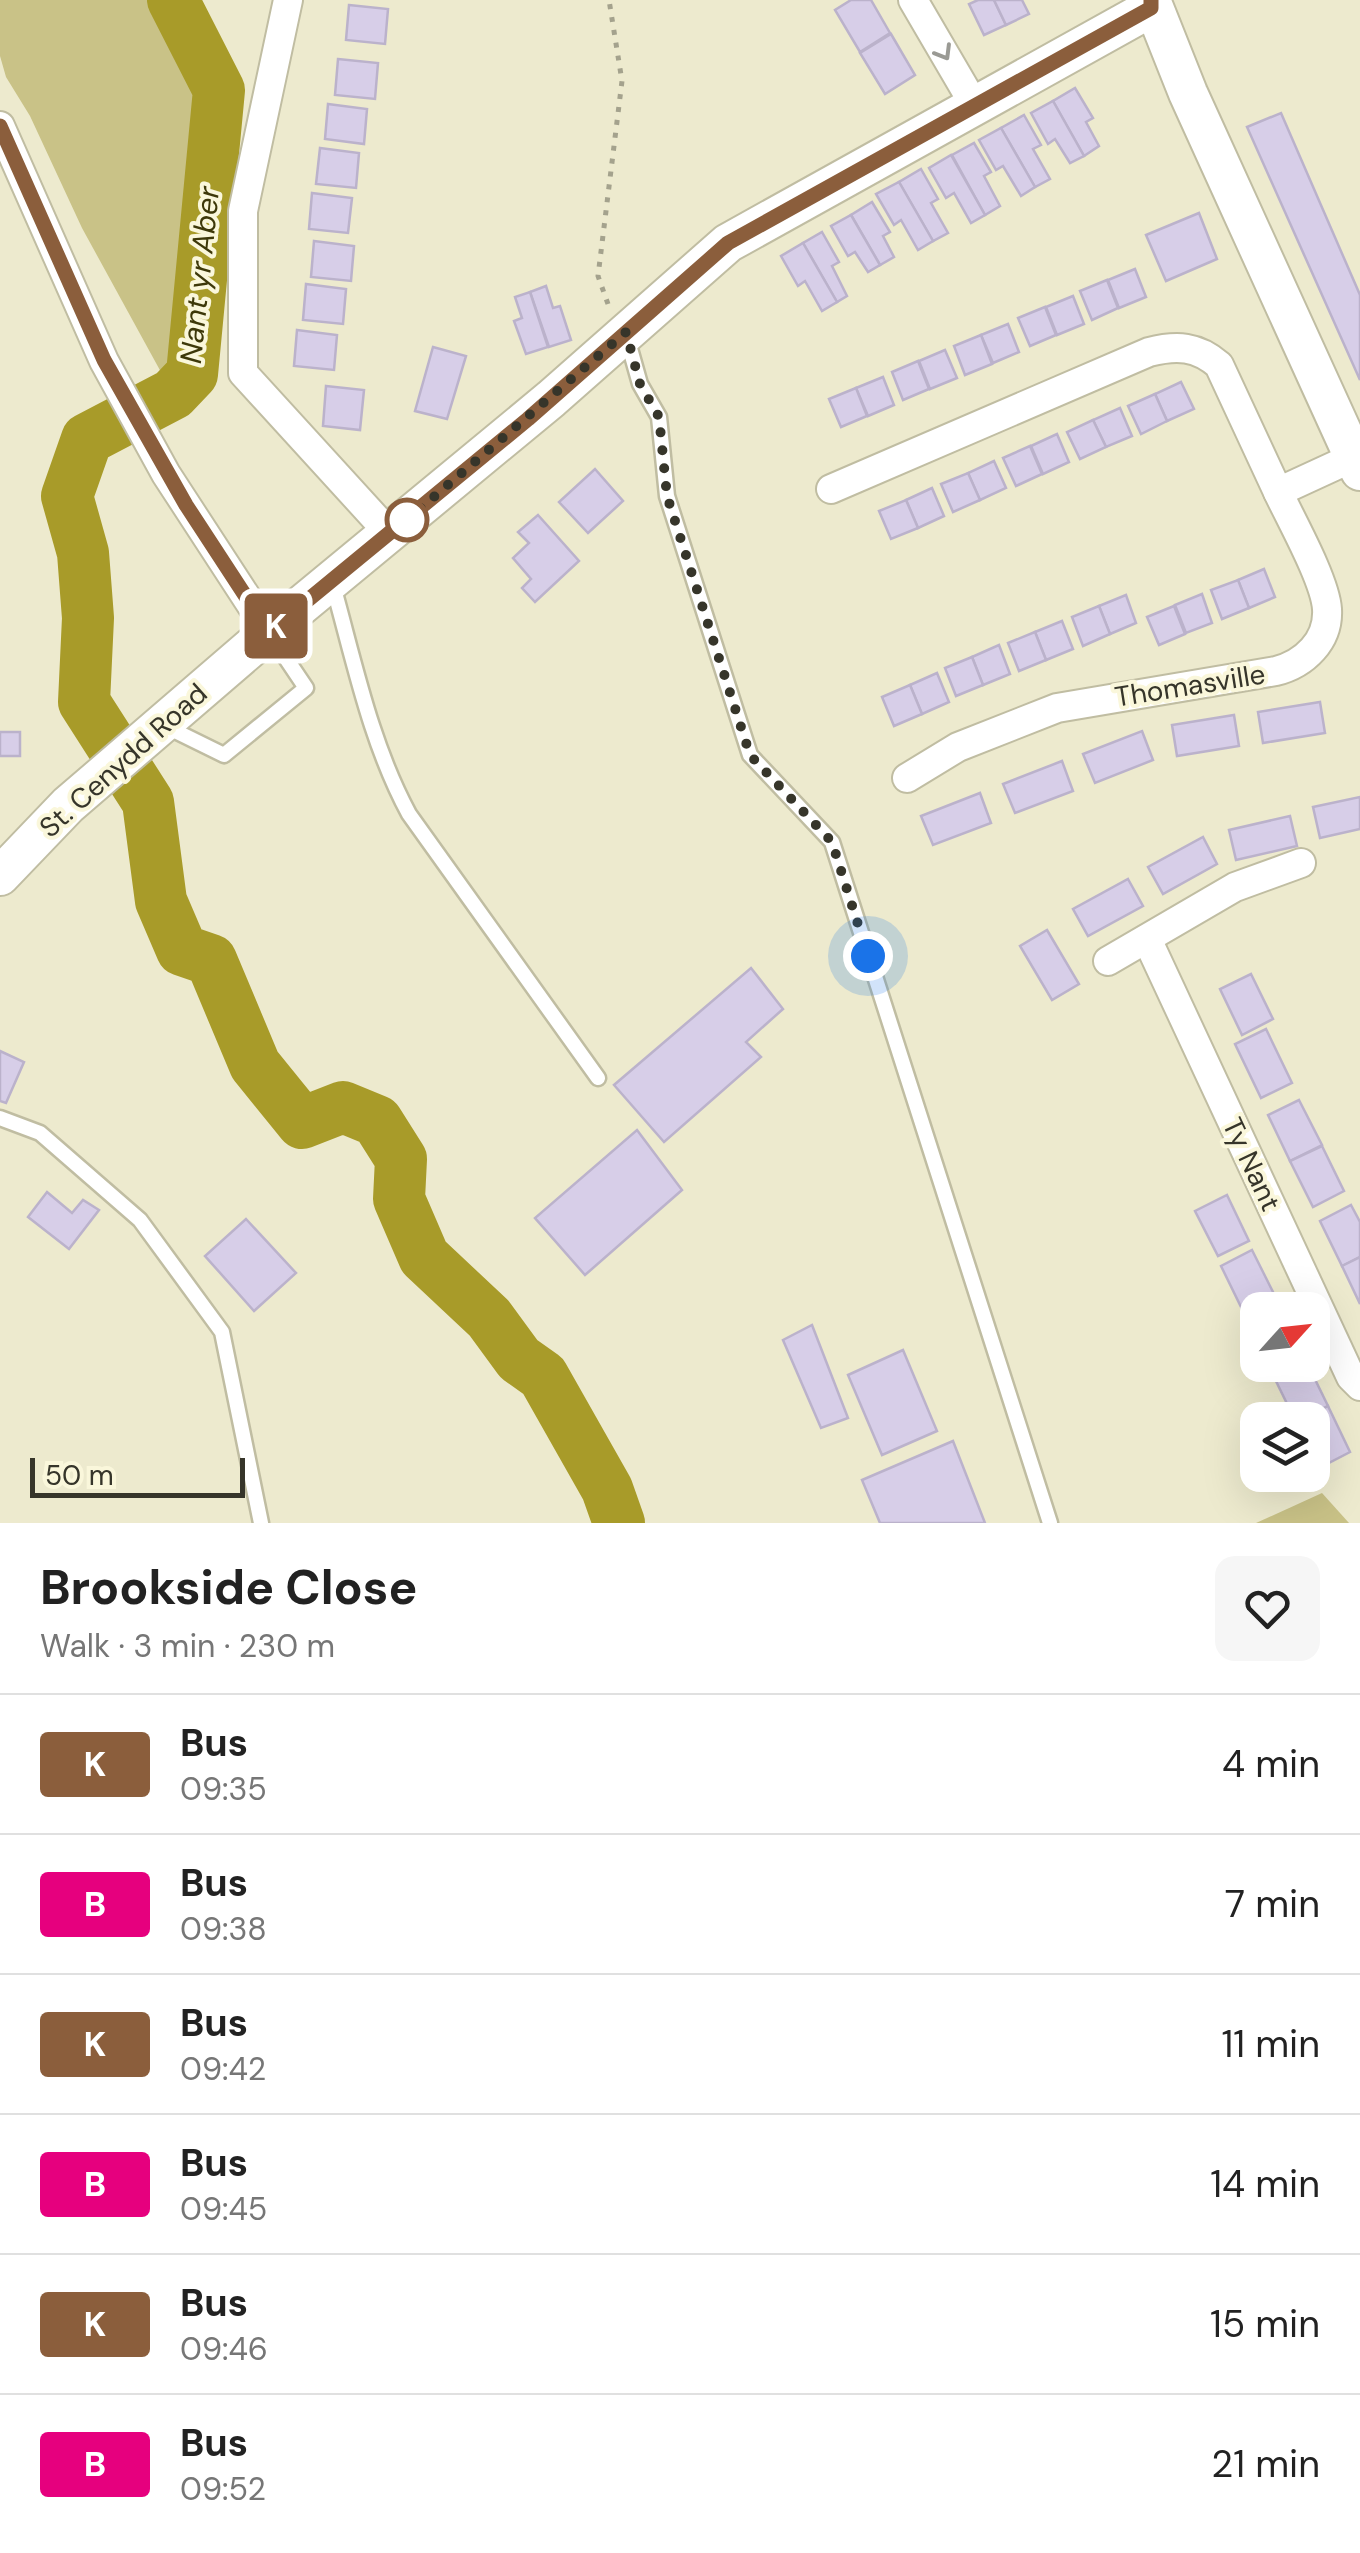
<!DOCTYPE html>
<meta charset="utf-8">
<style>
body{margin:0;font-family:"DM Sans",sans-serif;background:#f6f6f6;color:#222;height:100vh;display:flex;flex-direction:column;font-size:38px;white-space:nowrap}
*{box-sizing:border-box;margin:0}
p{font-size:32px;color:#767676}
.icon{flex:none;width:55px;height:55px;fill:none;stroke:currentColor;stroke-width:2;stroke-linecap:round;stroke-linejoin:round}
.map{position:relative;height:1523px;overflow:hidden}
.details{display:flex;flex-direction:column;background:#fff;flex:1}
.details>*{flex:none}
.badge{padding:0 20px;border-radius:8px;font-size:35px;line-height:65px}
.needle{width:65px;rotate:63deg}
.buttons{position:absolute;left:1240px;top:1292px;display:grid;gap:20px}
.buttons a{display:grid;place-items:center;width:90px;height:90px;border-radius:20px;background:#fff;box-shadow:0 10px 40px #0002;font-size:50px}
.scale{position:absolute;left:30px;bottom:25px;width:215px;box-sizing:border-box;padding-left:10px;border:5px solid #36352a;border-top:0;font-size:28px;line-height:35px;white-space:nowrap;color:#36352a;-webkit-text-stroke:8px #faf7db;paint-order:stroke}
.you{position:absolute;width:50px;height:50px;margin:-25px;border:8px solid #fff;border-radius:50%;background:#1a73e8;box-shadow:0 0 0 15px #1a73e833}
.map>.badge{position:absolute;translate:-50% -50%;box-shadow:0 0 0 5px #fff}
.round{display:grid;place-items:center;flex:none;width:105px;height:105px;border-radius:20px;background:#f6f6f6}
.headline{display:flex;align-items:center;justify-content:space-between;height:170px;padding:0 40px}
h1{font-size:48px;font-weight:700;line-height:75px}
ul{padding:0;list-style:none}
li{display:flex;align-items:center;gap:30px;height:140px;padding:0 40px;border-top:2px solid #e0e0e0}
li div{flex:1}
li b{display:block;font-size:38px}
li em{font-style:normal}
li .badge{min-width:110px;font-weight:700;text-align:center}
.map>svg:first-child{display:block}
</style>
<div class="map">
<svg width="1360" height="1523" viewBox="0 0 1360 1523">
<rect width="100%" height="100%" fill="#edeace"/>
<!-- green -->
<g fill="#c9c287">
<path d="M0,0H173L219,90L192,374L173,394L82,228L30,116L6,77L0,56Z"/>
<path d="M1322,1493L1349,1523H1256Z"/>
</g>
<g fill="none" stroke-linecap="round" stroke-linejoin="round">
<!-- river -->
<path stroke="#a89b29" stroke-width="52" d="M173,0L219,90L192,374L173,394L87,439L67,496L83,553L88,618L84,702L148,802L161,901L182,950L211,960L255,1065L302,1123L343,1107L377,1121L401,1159L399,1199L424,1257L489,1318L519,1359L543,1376L607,1489L619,1523"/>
</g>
<!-- building -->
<g fill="#d7cee8" stroke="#bbb2cb" stroke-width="2.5">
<path d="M851,0H871L890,33L860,52L835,10Z"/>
<path d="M978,0H994L1006,25L984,35L969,4Z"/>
<path d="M994,0H1022L1029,14L1006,25Z"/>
<path d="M349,5L388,9L385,44L346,40Z"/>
<path d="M891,34L915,75L885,94L860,53Z"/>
<path d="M338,59L378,63L375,99L335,95Z"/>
<path d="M1075,88L1093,118L1086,122L1099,146L1084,156L1053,101Z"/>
<path d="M1053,101L1084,156L1070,163L1055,139L1048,144L1031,113Z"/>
<path d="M328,104L367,109L364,144L325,139Z"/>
<path d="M1281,113L1360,295V380L1247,127Z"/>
<path d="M1024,115L1041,145L1033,149L1050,179L1035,187L1001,128Z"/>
<path d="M1001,128L1035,187L1021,196L1003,166L996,170L979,140Z"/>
<path d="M974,143L991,172L984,176L1000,206L985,215L952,155Z"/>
<path d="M320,148L359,153L356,188L316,184Z"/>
<path d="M951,155L985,215L971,223L954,193L946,198L929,168Z"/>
<path d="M921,169L938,199L931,203L948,233L933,241L899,182Z"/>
<path d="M899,182L933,241L918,250L901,220L894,225L876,194Z"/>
<path d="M312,193L352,198L348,233L309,229Z"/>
<path d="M872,202L890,232L883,236L894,257L880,265L851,215Z"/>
<path d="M1199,213L1217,259L1166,281L1146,235Z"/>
<path d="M851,215L880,265L868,272L855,252L848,256L831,226Z"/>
<path d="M822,232L839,262L832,266L847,296L837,302L803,243Z"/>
<path d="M314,241L354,246L351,281L311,277Z"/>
<path d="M803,243L837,302L822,311L805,281L798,286L781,256Z"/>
<path d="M1135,269L1146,297L1119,308L1108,280Z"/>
<path d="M1107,280L1118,308L1092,320L1080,291Z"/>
<path d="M306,284L346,289L343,324L303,320Z"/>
<path d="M546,286L553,308L560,306L571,340L549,347L530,292Z"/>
<path d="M530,292L548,347L526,354L514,321L522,318L515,297Z"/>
<path d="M1073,296L1084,324L1057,335L1046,307Z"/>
<path d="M1045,307L1056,335L1030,346L1018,318Z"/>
<path d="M1008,324L1019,352L993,363L981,335Z"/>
<path d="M297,330L337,335L334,370L294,366Z"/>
<path d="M981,335L992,364L965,375L954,346Z"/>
<path d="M433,347L466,356L447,419L415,411Z"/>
<path d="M945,350L957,378L930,389L919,361Z"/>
<path d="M918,361L929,389L903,400L892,372Z"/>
<path d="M883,377L894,405L868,416L856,388Z"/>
<path d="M1181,382L1194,409L1167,421L1155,394Z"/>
<path d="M326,386L364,390L360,430L323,426Z"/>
<path d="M856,388L867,416L841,427L829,399Z"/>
<path d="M1155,394L1167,421L1141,434L1128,406Z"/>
<path d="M1120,408L1132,436L1106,447L1093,420Z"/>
<path d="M1093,420L1106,447L1080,459L1067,432Z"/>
<path d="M1057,434L1069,462L1043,474L1031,446Z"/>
<path d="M1030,446L1042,474L1016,486L1003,458Z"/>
<path d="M994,461L1006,488L980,500L968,473Z"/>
<path d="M595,469L623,501L588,533L559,502Z"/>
<path d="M968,473L980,500L953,512L941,484Z"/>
<path d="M932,488L944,516L918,528L906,500Z"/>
<path d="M906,500L918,528L891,539L879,511Z"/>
<path d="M538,515L579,561L535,602L522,588L531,579L513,558L529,543L518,532Z"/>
<path d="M1264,569L1275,597L1249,608L1238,580Z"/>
<path d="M1238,580L1249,608L1222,619L1211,590Z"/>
<path d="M1202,594L1212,623L1186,633L1175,605Z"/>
<path d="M1126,595L1136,623L1110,634L1099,606Z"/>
<path d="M1099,606L1110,634L1083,646L1072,617Z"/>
<path d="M1174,606L1185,634L1159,645L1147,617Z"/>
<path d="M1062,621L1073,649L1046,660L1035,632Z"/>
<path d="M1035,632L1046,660L1019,671L1008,643Z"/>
<path d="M999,645L1010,674L983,685L972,657Z"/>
<path d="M972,657L983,685L956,696L945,668Z"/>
<path d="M937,673L949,702L922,714L910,685Z"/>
<path d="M910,685L922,714L894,726L882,697Z"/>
<path d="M1320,702L1325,733L1263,743L1258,712Z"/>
<path d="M1234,715L1239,746L1177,756L1172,725Z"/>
<path d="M1142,731L1153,760L1095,783L1083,754Z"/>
<rect x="0" y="732" width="20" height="24"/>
<path d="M1062,761L1073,791L1015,813L1003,784Z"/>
<path d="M980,793L991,823L933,845L921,816Z"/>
<path d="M1360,797V829L1320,838L1313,807Z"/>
<path d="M1290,816L1297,846L1236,860L1229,830Z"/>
<path d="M1203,837L1217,864L1163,894L1148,867Z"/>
<path d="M1128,879L1143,906L1088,936L1073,909Z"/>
<path d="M1047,930L1079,984L1052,1000L1020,946Z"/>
<path d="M751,968L783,1009L746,1042L761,1057L664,1142L614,1085Z"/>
<path d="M1251,974L1273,1019L1242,1035L1220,989Z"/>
<path d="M1266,1029L1292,1083L1261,1098L1235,1044Z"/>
<path d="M0,1051L24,1062L6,1103L0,1101Z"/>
<path d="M1299,1100L1322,1145L1290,1161L1268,1115Z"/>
<path d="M637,1130L682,1190L585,1275L535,1218Z"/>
<path d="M1322,1146L1344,1191L1313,1207L1290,1161Z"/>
<path d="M47,1192L72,1213L83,1200L99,1210L69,1249L28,1217Z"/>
<path d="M1227,1195L1249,1241L1218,1256L1195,1211Z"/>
<path d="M1351,1205L1360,1222V1257L1342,1266L1320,1221Z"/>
<path d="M246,1219L296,1273L254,1311L205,1256Z"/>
<path d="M1252,1250L1275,1296L1243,1311L1221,1266Z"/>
<path d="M1360,1257V1304L1342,1266Z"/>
<path d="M812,1325L848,1418L821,1428L783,1340Z"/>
<path d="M903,1350L937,1431L882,1455L848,1375Z"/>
<path d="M1297,1365H1308L1328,1406L1300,1420H1295L1274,1377Z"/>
<path d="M1328,1406L1350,1452L1319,1468L1312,1455V1420H1301Z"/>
<path d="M953,1441L985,1523H880L862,1480Z"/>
</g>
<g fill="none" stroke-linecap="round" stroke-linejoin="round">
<!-- service casing -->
<g stroke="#c0bda2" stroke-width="19">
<g id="service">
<path d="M627,338L640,384L659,417L667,496L750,755L832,842L1050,1523"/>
<path d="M332,582C354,660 370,742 409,814L598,1078"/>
<path d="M165,726L224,755L306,688L269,633"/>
<path d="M0,1118L40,1133L140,1220L222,1332L261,1523"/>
</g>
</g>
<!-- minor casing -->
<g stroke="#c0bda2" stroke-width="32">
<g id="minor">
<path d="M288,0L243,211V373L390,534"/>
<path d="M913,0L975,106"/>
<path d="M0,126L104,361L166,474L269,632"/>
<path d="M831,489L1149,352C1177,345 1197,346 1219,365L1278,492"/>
<path d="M907,778L958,747L1057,708L1276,671C1304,664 1329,641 1327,609C1325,580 1291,520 1278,492L1354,457"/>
<path d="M1147,939L1351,1377L1360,1386"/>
<path d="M1108,961L1235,887L1301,863"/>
</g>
</g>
<!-- secondary casing -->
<g stroke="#c0bda2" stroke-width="42">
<g id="secondary">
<path d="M1151,0L1188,93L1360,471"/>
<path d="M0,876L68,805L269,632L551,399L728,243L1151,8"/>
</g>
</g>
<!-- path -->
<path stroke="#a4a28d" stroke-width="5" stroke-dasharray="5 8" stroke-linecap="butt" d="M608,304L598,276L622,81L609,0"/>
<!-- service -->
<use href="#service" stroke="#fff" stroke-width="14"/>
<!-- minor -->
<use href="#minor" stroke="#fff" stroke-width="28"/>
<!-- secondary -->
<use href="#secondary" stroke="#fff" stroke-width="38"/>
</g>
<!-- one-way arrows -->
<defs><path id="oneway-chevron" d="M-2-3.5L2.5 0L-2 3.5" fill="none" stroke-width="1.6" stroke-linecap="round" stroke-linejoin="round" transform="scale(2.5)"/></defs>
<use stroke="#9a9a94" href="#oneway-chevron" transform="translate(944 53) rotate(59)"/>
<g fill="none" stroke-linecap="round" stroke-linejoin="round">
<!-- line casing -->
<g stroke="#fff" stroke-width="22">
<path id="line" d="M0,126L104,360L186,505L269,632L528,419L728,243L1151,8V0"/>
</g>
<!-- line -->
<use href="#line" stroke="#8b5e3c" stroke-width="15"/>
<!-- walk -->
<path stroke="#36352a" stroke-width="10" stroke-dasharray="0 18" d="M407,520L626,332L640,384L659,417L667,496L750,755L832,842L868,956"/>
</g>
<!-- markers -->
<circle fill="#fff" stroke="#8b5e3c" stroke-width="5" cx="407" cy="520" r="20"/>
<g text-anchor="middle" stroke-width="8" stroke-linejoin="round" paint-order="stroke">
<!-- street labels -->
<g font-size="28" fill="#36352a" stroke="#faf7db">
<text transform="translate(1190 685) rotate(-9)" y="10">Thomasville</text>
<text transform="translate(123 760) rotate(-42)" y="10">St. Cenydd Road</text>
<text transform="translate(1252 1164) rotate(65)" y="10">Ty Nant</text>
</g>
<!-- water labels -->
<g font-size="30" font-style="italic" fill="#3d3809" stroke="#faf7db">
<text transform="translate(200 275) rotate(-84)" y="10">Nant yr Aber</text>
</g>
</g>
</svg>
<div class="buttons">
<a><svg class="needle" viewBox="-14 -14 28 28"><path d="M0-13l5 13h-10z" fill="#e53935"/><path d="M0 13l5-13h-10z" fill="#767676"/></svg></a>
<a><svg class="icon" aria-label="layers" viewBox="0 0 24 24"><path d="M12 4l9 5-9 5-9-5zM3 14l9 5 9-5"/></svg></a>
</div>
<div class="scale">50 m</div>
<div class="you" style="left:868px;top:956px"></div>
<b class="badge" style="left:276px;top:626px;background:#8b5e3c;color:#fff">K</b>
</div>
<section class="details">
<div class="headline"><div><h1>Brookside Close</h1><p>Walk · 3 min · 230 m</p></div><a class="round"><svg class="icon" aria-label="heart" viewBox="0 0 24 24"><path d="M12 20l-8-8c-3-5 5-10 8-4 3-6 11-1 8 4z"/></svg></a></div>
<ul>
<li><span class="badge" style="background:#8b5e3c;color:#fff">K</span><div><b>Bus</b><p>09:35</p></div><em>4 min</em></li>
<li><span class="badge" style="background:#e6007e;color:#fff">B</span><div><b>Bus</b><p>09:38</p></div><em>7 min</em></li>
<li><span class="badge" style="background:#8b5e3c;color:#fff">K</span><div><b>Bus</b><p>09:42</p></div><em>11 min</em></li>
<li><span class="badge" style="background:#e6007e;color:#fff">B</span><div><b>Bus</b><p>09:45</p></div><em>14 min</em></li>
<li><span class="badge" style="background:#8b5e3c;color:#fff">K</span><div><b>Bus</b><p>09:46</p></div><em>15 min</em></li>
<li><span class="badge" style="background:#e6007e;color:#fff">B</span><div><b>Bus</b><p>09:52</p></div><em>21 min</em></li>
</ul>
</section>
